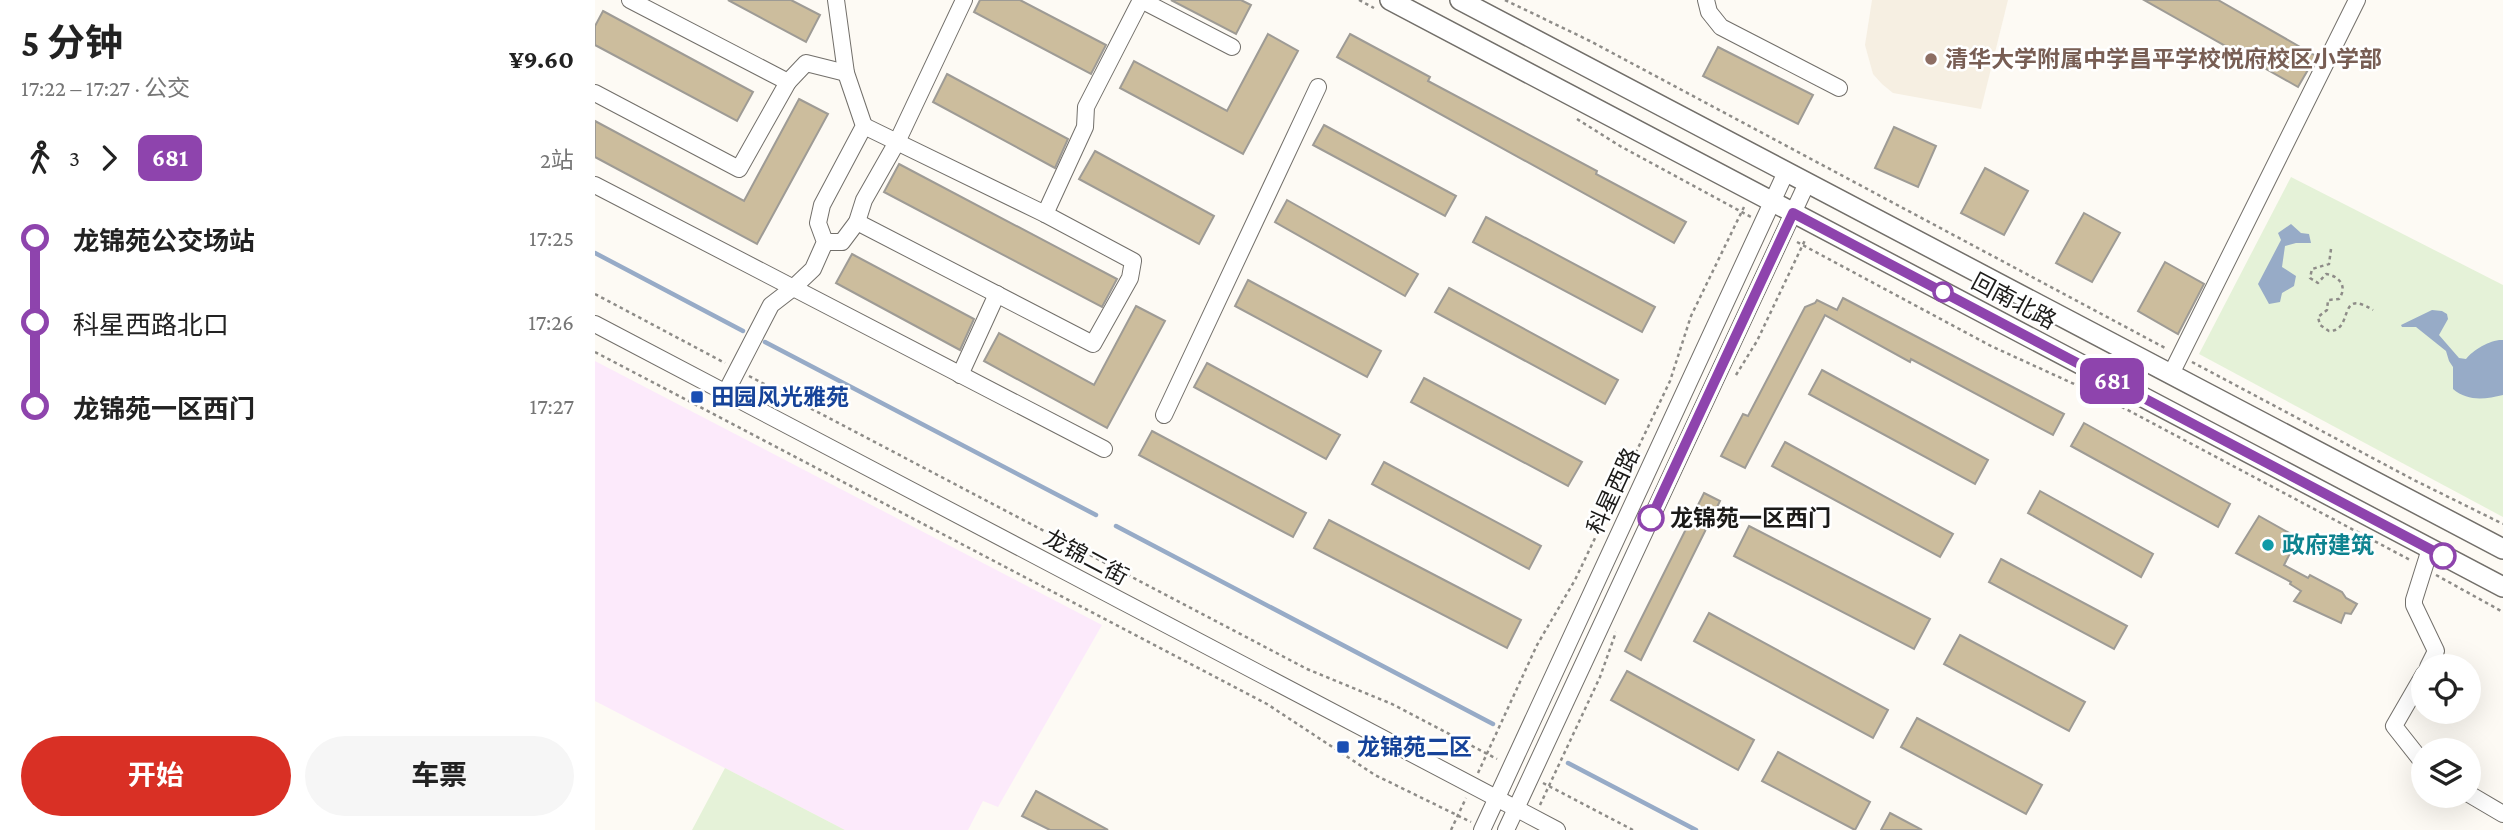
<!DOCTYPE html>
<html lang="zh">
<meta charset="utf-8">
<style>
body{margin:0;font-family:"Crimson Pro","Noto Sans SC",serif;background:#f6f6f6;color:#222;height:100vh;display:flex;flex-direction:column;font-size:26px;white-space:nowrap}
*{box-sizing:border-box;margin:0}
p{font-size:23px;color:#767676}
.icon{flex:none;width:38px;height:38px;fill:none;stroke:currentColor;stroke-width:2;stroke-linecap:round;stroke-linejoin:round}
.map{position:relative;flex:1;overflow:hidden}
.drawer{display:flex;flex-direction:column;background:#fff;width:595px}
.drawer>*{flex:none}
.badge{padding:0 14px;border-radius:10px;font-size:24px;line-height:46px}
.fabs{position:absolute;left:1816px;top:654px;display:grid;gap:14px}
.fabs a{display:grid;place-items:center;width:70px;height:70px;border-radius:50%;background:#fff;box-shadow:0 7px 28px #0002;font-size:35px}
.map>.badge{position:absolute;translate:-50% -50%;box-shadow:0 0 0 4px #fff}
.legs{display:flex;align-items:center;gap:10px;height:77px;padding:0 21px;font-size:23px}
.legs p{margin-inline-start:auto}
.head{display:flex;align-items:center;justify-content:space-between;height:119px;padding:0 21px}
h1{font-size:38px;font-weight:700;line-height:52px}
.action{display:flex;gap:14px;margin-top:auto;padding:14px 21px}
.action a{flex:1;height:80px;border-radius:42px;background:#d93025;color:#fff;font-size:28px;font-weight:700;line-height:80px;text-align:center}
.action a+a{background:#f6f6f6;color:#222}
ul{padding:0 21px;list-style:none}
li{display:flex;align-items:center;gap:24px;height:84px;font-size:26px}
li i{display:grid;place-items:center;width:10px;height:100%;margin:0 9px;background:currentColor}
li i::after{content:'';width:18px;height:18px;margin:-9px;border:5px solid;border-radius:50%;background:#fff}
li p{margin-inline-start:auto}
li:first-child i{background:linear-gradient(#0000 50%,currentColor 0)}
li:last-child i{background:linear-gradient(currentColor 50%,#0000 0)}
main{display:flex;flex:1;min-height:0}
.map>svg:first-child{display:block}
</style>
<main>
<section class="drawer">
<div class="head"><div><h1>5 分钟</h1><p>17:22 – 17:27 · 公交</p></div><b>¥9.60</b></div>
<div class="legs"><svg class="icon" aria-label="walk" viewBox="0 0 24 24"><circle cx="13" cy="4" r="2"/><path d="M13 8l-2 6 4 7M11 14l-3 7M7 12l3-4h3l4 4"/></svg>3<svg class="icon" aria-label="forward" viewBox="0 0 24 24"><path d="M9 5l7 7-7 7"/></svg><b class="badge" style="background:#8e44ad;color:#fff">681</b><p>2站</p></div>
<ul>
<li><i style="color:#8e44ad"></i><b>龙锦苑公交场站</b><p>17:25</p></li>
<li><i style="color:#8e44ad"></i><span>科星西路北口</span><p>17:26</p></li>
<li><i style="color:#8e44ad"></i><b>龙锦苑一区西门</b><p>17:27</p></li>
</ul>
<div class="action"><a>开始</a><a>车票</a></div>
</section>
<div class="map">
<svg width="1908" height="830" viewBox="0 0 1908 830">
<rect width="100%" height="100%" fill="#fdfaf4"/>
<!-- commercial -->
<path fill="#fceafb" d="M0,361L507,625L403,807L388,801L373,830H250L0,701Z"/>
<!-- built -->
<path fill="#f6efe2" d="M1277,0H1413L1386,109L1298,93L1287,84L1278,74L1270,45Z"/>
<!-- green -->
<g fill="#e5f2d8">
<path d="M1696,177L1908,285V517L1604,354Z"/>
<path d="M130,768L250,830H97Z"/>
</g>
<!-- water -->
<g fill="#97abc7">
<path d="M1696,224L1706,233L1714,234L1716,243H1701L1690,246L1687,267L1701,276L1699,286L1687,293L1685,302L1674,304L1663,284L1686,240L1683,233Z"/>
<path d="M1837,310L1847,311L1852,314L1853,319L1844,335L1864,358L1871,359C1878,350 1896,339 1908,340V395C1891,399 1873,402 1858,389V367L1854,361L1851,351L1821,327H1807L1806,325Z"/>
</g>
<g fill="none" stroke-linecap="round" stroke-linejoin="round">
<!-- stream -->
<g stroke="#97abc7" stroke-width="4.5">
<path d="M0,253L148,331"/>
<path d="M170,342L501,515"/>
<path d="M521,526L898,724"/>
<path d="M973,763L1101,830"/>
</g>
</g>
<!-- building -->
<g fill="#ccbd9d" stroke="#9e9b95" stroke-width="2">
<path d="M133,0H196L225,15L211,42Z"/>
<path d="M385,0H425L511,45L496,74L379,12Z"/>
<path d="M576,0H646L656,5L641,34Z"/>
<path d="M1549,0H1623L1721,56L1703,87Z"/>
<path d="M8,11L158,92L142,121L0,45V26Z"/>
<path d="M673,34L703,51L648,154L525,88L539,61L632,111Z"/>
<path d="M755,34L835,77L833,81L1002,171L1001,174L1091,222L1079,243L742,57Z"/>
<path d="M1123,47L1218,95L1203,124L1108,76Z"/>
<path d="M352,74L473,139L460,168L338,102Z"/>
<path d="M204,99L233,114L162,244L0,157V121L149,201Z"/>
<path d="M729,125L861,196L850,216L718,145Z"/>
<path d="M1299,127L1341,146L1323,187L1280,168Z"/>
<path d="M500,151L619,216L604,244L484,179Z"/>
<path d="M304,164L522,279L507,307L289,192Z"/>
<path d="M1390,168L1433,191L1409,235L1366,213Z"/>
<path d="M692,200L823,274L810,296L680,222Z"/>
<path d="M1489,213L1525,233L1497,282L1461,263Z"/>
<path d="M891,217L1060,307L1047,332L878,242Z"/>
<path d="M257,254L379,319L365,350L241,283Z"/>
<path d="M1570,262L1609,284L1583,334L1543,311Z"/>
<path d="M653,280L786,351L772,377L640,306Z"/>
<path d="M854,288L1023,380L1010,404L840,312Z"/>
<path d="M1248,298L1469,414L1458,435L1316,359L1315,362L1230,315L1150,468L1126,456L1148,414L1153,416L1210,307L1220,303L1222,300L1242,310Z"/>
<path d="M541,306L570,321L512,428L389,361L404,333L499,385Z"/>
<path d="M612,363L745,435L731,459L599,387Z"/>
<path d="M1227,370L1393,460L1380,484L1214,394Z"/>
<path d="M829,378L987,462L973,486L816,402Z"/>
<path d="M1489,423L1635,504L1623,527L1476,446Z"/>
<path d="M557,431L711,513L698,537L544,455Z"/>
<path d="M1190,442L1358,534L1345,557L1177,466Z"/>
<path d="M789,462L946,546L934,569L777,484Z"/>
<path d="M1445,491L1558,554L1546,577L1433,513Z"/>
<path d="M1109,493L1125,501L1046,660L1030,651Z"/>
<path d="M1664,516L1703,538L1689,565L1713,578L1715,575L1747,592L1751,598L1762,604L1756,614L1750,613L1746,623L1699,601L1706,591L1695,584L1696,582L1641,553Z"/>
<path d="M734,520L926,620L912,648L719,548Z"/>
<path d="M1154,526L1335,619L1319,649L1139,556Z"/>
<path d="M1406,559L1532,626L1519,649L1394,582Z"/>
<path d="M1114,613L1293,710L1278,738L1099,641Z"/>
<path d="M1365,635L1490,702L1474,731L1349,664Z"/>
<path d="M1032,671L1159,740L1143,770L1016,700Z"/>
<path d="M1322,718L1447,785L1431,814L1306,747Z"/>
<path d="M1183,752L1275,802L1260,830L1167,781Z"/>
<path d="M441,791L513,830H455L427,816Z"/>
<path d="M1295,813L1327,830H1286Z"/>
</g>
<g fill="none" stroke-linecap="round" stroke-linejoin="round">
<!-- minor casing -->
<g stroke="#726f6a" stroke-width="18">
<g id="minor">
<path d="M35,0L193,82L211,63L251,73"/>
<path d="M546,0L637,47"/>
<path d="M1111,0L1114,12L1126,27L1244,88"/>
<path d="M0,93L144,169L193,82"/>
<path d="M0,185L509,449"/>
<path d="M450,214L490,127L491,107L546,0"/>
<path d="M262,222L498,344L535,278L538,261L450,214L269,126"/>
<path d="M230,242H247L262,222L269,200L302,142L369,0"/>
<path d="M0,324L962,830"/>
<path d="M1576,374L1762,0"/>
<path d="M365,375L402,294"/>
<path d="M131,392L176,305L198,288L218,269L230,242L223,223L227,205L269,126L251,73L241,0"/>
<path d="M569,415L723,87"/>
<path d="M1833,667L1841,651L1819,605V600L1835,549"/>
<path d="M1829,674L1799,726L1829,764"/>
<path d="M1874,794L1908,814"/>
<path d="M887,830L1191,172"/>
<path d="M911,830L1212,183"/>
</g>
</g>
<!-- major casing -->
<g stroke="#726f6a" stroke-width="22">
<g id="major">
<path d="M795,0L1908,587"/>
<path d="M865,0L1908,549"/>
</g>
</g>
<!-- path -->
<g stroke="#8e8c88" stroke-width="2.5" stroke-dasharray="3.5 3.5" stroke-linecap="butt">
<path d="M764,0L779,8"/>
<path d="M910,0L995,41L1572,349"/>
<path d="M982,119L1025,146L1156,217"/>
<path d="M1202,242L1396,346L1512,399L1817,561"/>
<path d="M1736,249L1734,264L1717,269L1715,278L1723,283L1731,274C1744,276 1753,286 1744,299L1733,300L1732,310L1723,317L1725,325L1734,331C1760,331 1741,287 1778,310"/>
<path d="M0,294L130,363"/>
<path d="M0,352L672,704L780,775L876,822"/>
<path d="M1597,362L1819,480L1908,524"/>
<path d="M1141,375L1162,341L1211,238"/>
<path d="M154,376L712,669L797,704L902,759"/>
<path d="M1841,575L1908,612"/>
<path d="M883,773L942,645L980,580L1075,381L1096,316L1149,207"/>
<path d="M948,783L1038,830"/>
<path d="M945,805L1005,677L1021,632"/>
<path d="M856,830L871,798"/>
</g>
<!-- minor -->
<use href="#minor" stroke="#fff" stroke-width="16"/>
<!-- major -->
<use href="#major" stroke="#fff" stroke-width="19"/>
</g>
<g fill="none" stroke-linecap="round" stroke-linejoin="round">
<!-- line-1 casing -->
<g stroke="#fff" stroke-width="16">
<path id="line-1" d="M1056,518L1198,213L1848,556"/>
</g>
<!-- line-1 -->
<use href="#line-1" stroke="#8e44ad" stroke-width="10"/>
</g>
<!-- markers -->
<circle fill="#8d6e63" stroke="#fff" stroke-width="2.5" cx="1336" cy="59" r="7"/>
<g fill="#fff" stroke="#8e44ad" stroke-width="3.5">
<circle cx="1348" cy="292" r="9"/>
<circle cx="1056" cy="518" r="12"/>
<circle cx="1848" cy="556" r="12"/>
</g>
<g fill="#1a4fb4" stroke="#fff" stroke-width="2.5">
<rect x="95" y="390" width="14" height="14" rx="3.5"/>
<rect x="741" y="740" width="14" height="14" rx="3.5"/>
</g>
<circle fill="#0f9aa8" stroke="#fff" stroke-width="2.5" cx="1673" cy="545" r="7"/>
<g text-anchor="middle" stroke-width="5" stroke-linejoin="round" paint-order="stroke">
<!-- education labels -->
<g font-size="23" font-weight="bold" fill="#785e54" stroke="#fff" text-anchor="start">
<text x="1350" y="67">清华大学附属中学昌平学校悦府校区小学部</text>
</g>
<!-- street labels -->
<g font-size="23" fill="#1b1a18" stroke="#fff">
<text transform="translate(1419 301) rotate(28)" y="8">回南北路</text>
<text transform="translate(1018 491) rotate(-65)" y="8">科星西路</text>
<text transform="translate(491 557) rotate(28)" y="8">龙锦二街</text>
</g>
<!-- transit labels -->
<g font-size="23" font-weight="bold" fill="#164399" stroke="#fff" text-anchor="start">
<text x="116" y="405">田园风光雅苑</text>
<text x="762" y="755">龙锦苑二区</text>
</g>
<!-- stop labels -->
<g font-size="23" font-weight="bold" fill="#1b1a18" stroke="#fff" text-anchor="start">
<text x="1075" y="526">龙锦苑一区西门</text>
</g>
<!-- culture labels -->
<g font-size="23" font-weight="bold" fill="#0d838f" stroke="#fff" text-anchor="start">
<text x="1687" y="553">政府建筑</text>
</g>
</g>
</svg>
<div class="fabs">
<a><svg class="icon" aria-label="locate" viewBox="0 0 24 24"><circle cx="12" cy="12" r="6"/><path d="M12 2v4M12 18v4M2 12h4M18 12h4"/></svg></a>
<a><svg class="icon" aria-label="layers" viewBox="0 0 24 24"><path d="M12 4l9 5-9 5-9-5zM3 14l9 5 9-5"/></svg></a>
</div>
<b class="badge" style="left:1517px;top:381px;background:#8e44ad;color:#fff">681</b>
</div>
</main>
